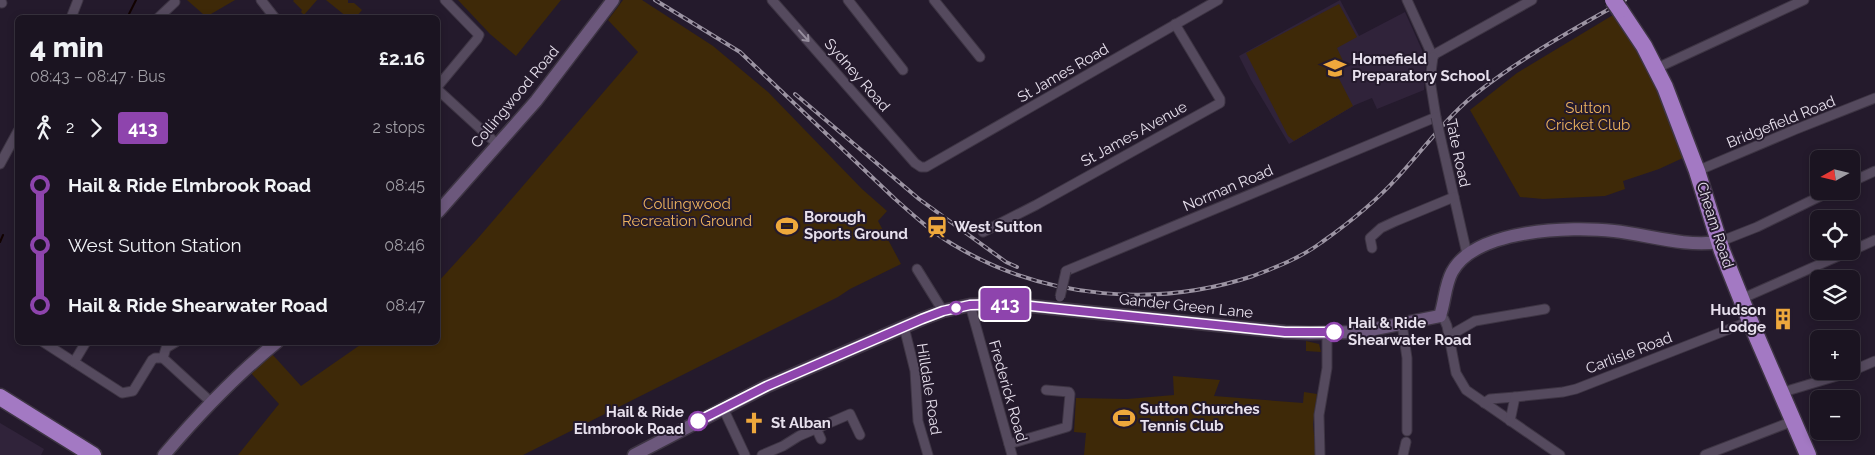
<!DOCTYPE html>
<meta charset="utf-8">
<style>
body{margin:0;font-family:Raleway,sans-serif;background:#241d2a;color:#f1f3f6;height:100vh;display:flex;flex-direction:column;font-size:19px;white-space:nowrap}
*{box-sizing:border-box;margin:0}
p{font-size:16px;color:#a09ea5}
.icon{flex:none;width:28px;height:28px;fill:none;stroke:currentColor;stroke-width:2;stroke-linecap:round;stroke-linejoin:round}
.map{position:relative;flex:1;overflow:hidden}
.details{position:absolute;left:15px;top:15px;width:425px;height:330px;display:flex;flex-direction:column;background:#1b1421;border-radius:8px;box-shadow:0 2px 8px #0003,0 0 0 1px #39333f}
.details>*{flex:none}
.badge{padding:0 10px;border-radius:4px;font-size:18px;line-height:32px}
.needle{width:32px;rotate:262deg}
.controls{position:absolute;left:1810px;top:150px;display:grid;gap:10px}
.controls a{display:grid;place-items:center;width:50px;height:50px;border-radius:8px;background:#1b1421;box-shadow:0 2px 8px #0003,0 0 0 1px #39333f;font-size:25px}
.map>.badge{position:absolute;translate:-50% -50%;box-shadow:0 0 0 2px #fff}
.legs{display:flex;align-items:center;gap:8px;height:55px;padding:0 15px;font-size:16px}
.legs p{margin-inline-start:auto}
.head{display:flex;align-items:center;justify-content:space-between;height:85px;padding:0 15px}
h1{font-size:28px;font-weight:800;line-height:38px}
ul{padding:0 15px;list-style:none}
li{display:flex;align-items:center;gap:18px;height:60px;font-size:19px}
li i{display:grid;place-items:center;width:8px;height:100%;margin:0 6px;background:currentColor}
li i::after{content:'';width:12px;height:12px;margin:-6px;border:4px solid;border-radius:50%;background:#1b1421}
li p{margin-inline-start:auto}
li:first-child i{background:linear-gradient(#0000 50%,currentColor 0)}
li:last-child i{background:linear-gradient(currentColor 50%,#0000 0)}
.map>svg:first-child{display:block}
</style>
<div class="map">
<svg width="1875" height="455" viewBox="0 0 1875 455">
<rect width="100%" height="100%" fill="#241a2c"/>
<!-- built -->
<g fill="#30233a">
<path d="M1340,0L1359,36L1405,12L1422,50L1423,63H1426L1424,90L1377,109L1372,98L1355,105L1289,144L1251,80L1239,56Z"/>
<path d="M0,423L44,449L41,455H0Z"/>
</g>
<!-- green -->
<g fill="#3e2908">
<path d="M187,0H235L211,14H203Z"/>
<path d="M294,0H317L304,15L301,12L302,10L293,1Z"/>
<path d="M326,0H348V3H354L362,10L356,17H347Z"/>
<path d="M458,0H561L516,56L490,34Z"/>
<path d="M623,0H642L713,46L768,92L862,189L887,211L878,221L901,264L850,289L838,297L523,455H238L279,404L251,373L272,354L301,386L363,343L438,342V282L479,237L638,52L608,20Z"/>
<path d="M1339,4L1357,37L1337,48L1343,61L1333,67L1353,106L1294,141L1288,136L1246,53Z"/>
<path d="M1613,15L1647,65L1685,157L1659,169L1623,181L1625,189L1605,196L1543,199L1520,197L1470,110L1517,73Z"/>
<path d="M1306,341L1319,344L1321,352L1306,351Z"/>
<path d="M1173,376L1220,380L1214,396L1303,403L1304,392L1317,394L1313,424L1316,455H1084L1086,433L1074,432L1076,398L1127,399L1174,395Z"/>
</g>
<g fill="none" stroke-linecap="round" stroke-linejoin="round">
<!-- stream -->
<g stroke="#110200" stroke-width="2">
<path d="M127,18L136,0"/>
<path d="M0,242L3,235"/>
</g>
<!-- street casing -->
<g stroke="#3e3544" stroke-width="11">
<g id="street">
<path d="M0,0L2,3"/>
<path d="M261,0L275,18"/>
<path d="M772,0L915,163L921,167H926L1218,0"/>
<path d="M848,0L903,70"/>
<path d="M934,0L980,57"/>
<path d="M1407,0L1433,57"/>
<path d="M71,18L78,0"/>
<path d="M158,18L175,2"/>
<path d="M1433,57L1435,54L1532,0"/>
<path d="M1657,68L1804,0"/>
<path d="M438,86L477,39L479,35L445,0"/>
<path d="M438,90L497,144"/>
<path d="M1441,140L1467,254"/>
<path d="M0,164L18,131"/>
<path d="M1697,171L1794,130L1875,98"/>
<path d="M1851,182L1875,171"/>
<path d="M983,232L1036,205L1220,103V99L1175,24"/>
<path d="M1719,242L1757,227L1831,191"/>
<path d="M1372,248L1370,238L1381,228L1396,221L1454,197"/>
<path d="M1851,251L1875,240"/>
<path d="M917,269L943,311"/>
<path d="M1066,271L1436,117L1430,80L1433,57"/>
<path d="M1741,299L1850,251"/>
<path d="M970,305L1012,455"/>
<path d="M1440,316L1444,319L1447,326L1456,373L1466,390L1560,455"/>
<path d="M1402,324L1407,358V431"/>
<path d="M904,327L915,371L918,421L928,455"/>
<path d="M1449,336L1475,321L1545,309"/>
<path d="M43,342L122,393L133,391L152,360L155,358H163"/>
<path d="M163,358L211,402"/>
<path d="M163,358L166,348L176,342"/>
<path d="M74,362L86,342"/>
<path d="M1780,393L1847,373L1875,361"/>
<path d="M1484,403L1490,399L1515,397"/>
<path d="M723,408L745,455"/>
<path d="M1510,421L1515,397L1563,392L1576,389L1750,321"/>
<path d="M816,428L821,439"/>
<path d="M1009,444L1067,427L1070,394L1069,392L1046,390"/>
<path d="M762,455L783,446L799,436L850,414L860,435"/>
<path d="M1320,455L1319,415L1327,368V332"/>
<path d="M1403,455L1406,442"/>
<path d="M1705,455L1793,421"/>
</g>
</g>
<!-- secondary casing -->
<g stroke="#3e3544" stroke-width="15">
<g id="secondary">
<path d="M438,212L536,101L613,0"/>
<path d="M164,455C199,414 235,376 277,342"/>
<path d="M634,455L767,386L922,319L943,311L970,305L1011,304L1285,332L1310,333L1360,332L1440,316C1445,301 1445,285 1452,272C1475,229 1571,226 1614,231C1649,235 1684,247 1719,242"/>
</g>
</g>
<!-- highway casing -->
<g stroke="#3e3544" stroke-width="19">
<g id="highway">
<path d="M1620,10L1644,46L1665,87L1697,171L1722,251L1750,321L1808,455"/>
<path d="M0,397L93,455"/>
</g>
</g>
<!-- street -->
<use href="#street" stroke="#554a5e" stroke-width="9"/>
<!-- secondary -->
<use href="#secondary" stroke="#6c587c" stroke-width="12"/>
<!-- highway -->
<use href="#highway" stroke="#a379c3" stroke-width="16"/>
<!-- rail casing -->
<g stroke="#9c94a3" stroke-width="4">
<g id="rail">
<path d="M655,0L740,52L894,198C914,216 935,235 959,248C1047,299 1157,308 1253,276C1277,267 1302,257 1322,242C1349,223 1375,202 1397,178C1422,151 1444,120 1473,96C1520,58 1573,30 1625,0"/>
<path d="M795,94L919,199L1006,262L1017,267"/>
</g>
</g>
<!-- rail -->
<use href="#rail" stroke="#241a2c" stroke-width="2" stroke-dasharray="5.5" stroke-linecap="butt"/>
<!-- street-bridge casing -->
<g stroke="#3e3544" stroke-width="11" stroke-linecap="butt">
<g id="street-bridge">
<path d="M1436,117L1441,140"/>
<path d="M1060,297L1066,271"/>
</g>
</g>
<!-- highway-bridge casing -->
<g stroke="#3e3544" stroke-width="19" stroke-linecap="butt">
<path id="highway-bridge" d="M1613,0L1620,10"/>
</g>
<!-- street-bridge -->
<use href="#street-bridge" stroke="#554a5e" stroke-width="9"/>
<!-- highway-bridge -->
<use href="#highway-bridge" stroke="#a379c3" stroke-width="16"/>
</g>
<!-- one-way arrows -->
<defs><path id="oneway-shaft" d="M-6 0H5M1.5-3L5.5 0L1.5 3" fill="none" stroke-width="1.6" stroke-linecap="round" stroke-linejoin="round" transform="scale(1.25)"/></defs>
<use stroke="#978e9e" href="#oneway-shaft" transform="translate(804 36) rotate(48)"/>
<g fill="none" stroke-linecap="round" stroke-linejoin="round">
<!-- line-1 casing -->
<g stroke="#fff" stroke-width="11">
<path id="line-1" d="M698,421L767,386L922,319L943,311L970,305L1011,304L1285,332H1334"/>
</g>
<!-- line-1 -->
<use href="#line-1" stroke="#8e44ad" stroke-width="8"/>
</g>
<!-- icons -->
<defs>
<g id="school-bare" transform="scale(1.725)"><path d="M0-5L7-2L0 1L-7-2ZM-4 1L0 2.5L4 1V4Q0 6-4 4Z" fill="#eea83c" stroke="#241a2c" stroke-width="2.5" paint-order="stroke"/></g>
<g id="stadium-bare" transform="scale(1.725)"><path d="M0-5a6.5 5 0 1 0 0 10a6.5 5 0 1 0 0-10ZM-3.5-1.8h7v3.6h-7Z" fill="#eea83c" stroke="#241a2c" stroke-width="2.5" paint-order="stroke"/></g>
<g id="station-bare" transform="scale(1.725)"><path d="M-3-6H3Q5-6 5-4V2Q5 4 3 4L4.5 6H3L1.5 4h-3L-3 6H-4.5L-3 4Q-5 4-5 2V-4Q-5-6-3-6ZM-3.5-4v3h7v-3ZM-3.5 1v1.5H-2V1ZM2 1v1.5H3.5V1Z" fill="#eea83c" stroke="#241a2c" stroke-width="2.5" paint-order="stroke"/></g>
<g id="building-bare" transform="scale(1.725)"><path d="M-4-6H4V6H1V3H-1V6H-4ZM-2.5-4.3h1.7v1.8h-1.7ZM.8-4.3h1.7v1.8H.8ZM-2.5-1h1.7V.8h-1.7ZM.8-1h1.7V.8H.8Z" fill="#eea83c" stroke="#241a2c" stroke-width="2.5" paint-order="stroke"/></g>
<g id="church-bare" transform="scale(1.725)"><path d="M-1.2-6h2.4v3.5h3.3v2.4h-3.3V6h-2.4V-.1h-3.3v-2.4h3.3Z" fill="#eea83c" stroke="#241a2c" stroke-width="2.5" paint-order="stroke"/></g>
</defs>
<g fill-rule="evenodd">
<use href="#school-bare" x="1335" y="68"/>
<use href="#stadium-bare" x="787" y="226"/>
<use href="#station-bare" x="937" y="227"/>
<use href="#building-bare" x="1783" y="319"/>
<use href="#stadium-bare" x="1124" y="418"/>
<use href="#church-bare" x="754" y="423"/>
</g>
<!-- markers -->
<g fill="#fff" stroke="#8e44ad" stroke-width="2.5">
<circle cx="956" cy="308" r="6"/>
<circle cx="1334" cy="332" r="9"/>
<circle cx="698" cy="421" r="9"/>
</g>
<g text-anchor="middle" stroke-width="4" stroke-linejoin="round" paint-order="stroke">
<!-- poi labels -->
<g font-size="15" font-weight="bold" fill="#e7e0ed" stroke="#241a2c" text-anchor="start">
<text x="1352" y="64">Homefield<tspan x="1352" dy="17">Preparatory School</tspan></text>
<text x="804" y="222">Borough<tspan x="804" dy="17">Sports Ground</tspan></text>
<text x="954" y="232">West Sutton</text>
<text x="1766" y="315" text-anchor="end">Hudson<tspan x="1766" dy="17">Lodge</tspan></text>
<text x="1140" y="414">Sutton Churches<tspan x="1140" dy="17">Tennis Club</tspan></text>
<text x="771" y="428">St Alban</text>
</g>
<!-- street labels -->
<g font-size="15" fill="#e7e0ed" stroke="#241a2c">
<text transform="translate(1063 73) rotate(-30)" y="5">St James Road</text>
<text transform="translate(857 75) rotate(49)" y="5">Sydney Road</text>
<text transform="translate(515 97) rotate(-50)" y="5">Collingwood Road</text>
<text transform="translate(1781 122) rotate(-22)" y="5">Bridgefield Road</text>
<text transform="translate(1134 134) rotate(-29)" y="5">St James Avenue</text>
<text transform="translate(1458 153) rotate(78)" y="5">Tate Road</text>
<text transform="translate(1228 188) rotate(-23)" y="5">Norman Road</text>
<text transform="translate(1715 225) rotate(72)" y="5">Cheam Road</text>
<text transform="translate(1186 306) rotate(6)" y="5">Gander Green Lane</text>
<text transform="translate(1629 353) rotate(-21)" y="5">Carlisle Road</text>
<text transform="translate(929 389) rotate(81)" y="5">Hilldale Road</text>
<text transform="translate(1008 391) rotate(74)" y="5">Frederick Road</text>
</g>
<!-- park labels -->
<g font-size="15" fill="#edb25e" stroke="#241a2c">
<text x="1588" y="113">Sutton<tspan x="1588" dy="17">Cricket Club</tspan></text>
<text x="687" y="209">Collingwood<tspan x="687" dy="17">Recreation Ground</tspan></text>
</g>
<!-- stop labels -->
<g font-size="15" font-weight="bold" fill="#e7e0ed" stroke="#241a2c" text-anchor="start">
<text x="1348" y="328">Hail &amp; Ride<tspan x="1348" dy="17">Shearwater Road</tspan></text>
<text x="684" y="417" text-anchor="end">Hail &amp; Ride<tspan x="684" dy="17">Elmbrook Road</tspan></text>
</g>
</g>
</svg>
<div class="controls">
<a><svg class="needle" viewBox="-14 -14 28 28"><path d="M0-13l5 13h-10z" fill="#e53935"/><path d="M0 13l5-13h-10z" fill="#a09ea5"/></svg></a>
<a><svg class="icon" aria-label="locate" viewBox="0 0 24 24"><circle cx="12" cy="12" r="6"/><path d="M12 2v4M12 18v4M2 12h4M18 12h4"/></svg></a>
<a><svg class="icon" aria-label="layers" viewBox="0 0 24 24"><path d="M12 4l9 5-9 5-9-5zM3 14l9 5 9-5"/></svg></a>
<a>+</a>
<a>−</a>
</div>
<b class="badge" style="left:1005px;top:304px;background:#8e44ad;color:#fff">413</b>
<section class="details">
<div class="head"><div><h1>4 min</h1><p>08:43 – 08:47 · Bus</p></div><b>£2.16</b></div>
<div class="legs"><svg class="icon" aria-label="walk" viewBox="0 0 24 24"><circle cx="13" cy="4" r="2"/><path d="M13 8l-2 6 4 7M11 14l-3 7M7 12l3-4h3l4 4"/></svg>2<svg class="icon" aria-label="forward" viewBox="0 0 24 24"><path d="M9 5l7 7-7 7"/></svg><b class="badge" style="background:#8e44ad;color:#fff">413</b><p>2 stops</p></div>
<ul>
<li><i style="color:#8e44ad"></i><b>Hail &amp; Ride Elmbrook Road</b><p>08:45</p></li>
<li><i style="color:#8e44ad"></i><span>West Sutton Station</span><p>08:46</p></li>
<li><i style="color:#8e44ad"></i><b>Hail &amp; Ride Shearwater Road</b><p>08:47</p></li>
</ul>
</section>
</div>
